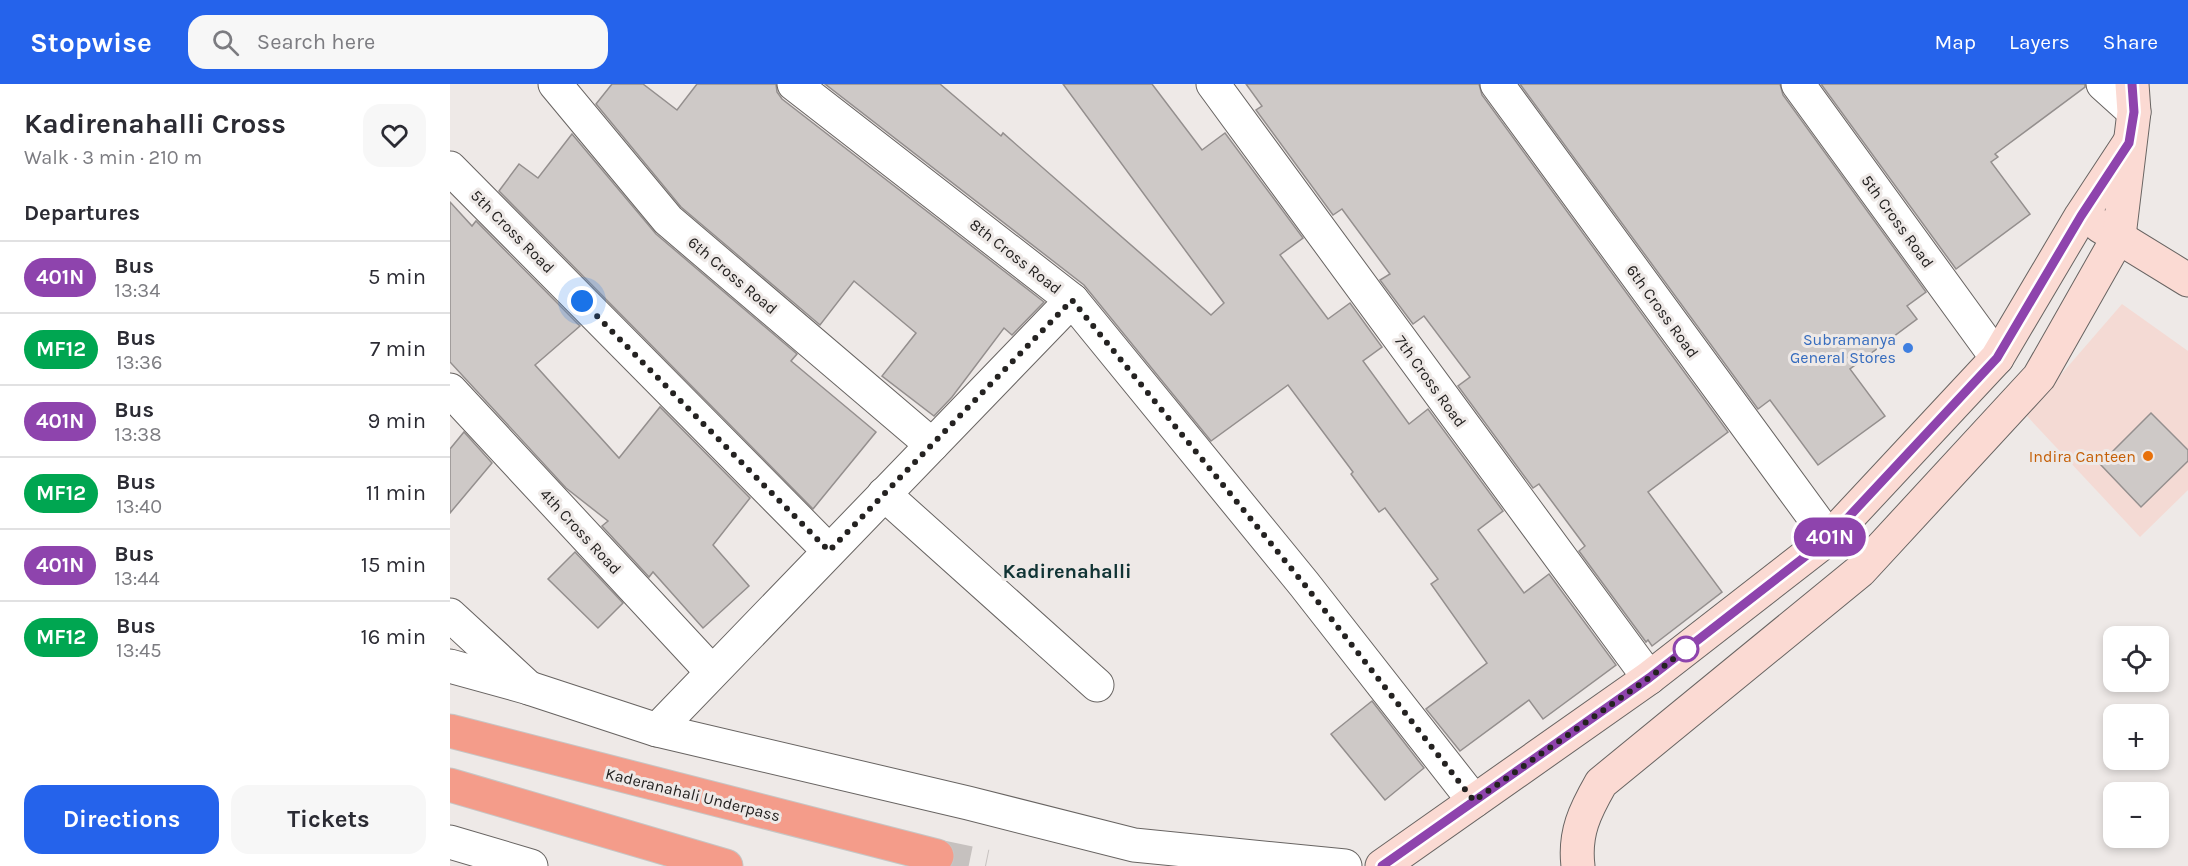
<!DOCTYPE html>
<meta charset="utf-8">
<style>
body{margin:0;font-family:Karla,sans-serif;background:#f7f7f7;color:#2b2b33;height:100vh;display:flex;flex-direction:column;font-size:22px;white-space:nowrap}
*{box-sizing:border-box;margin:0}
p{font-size:20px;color:#7c7c81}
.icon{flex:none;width:33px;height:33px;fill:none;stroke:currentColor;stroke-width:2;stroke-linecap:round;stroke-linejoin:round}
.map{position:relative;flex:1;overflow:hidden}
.drawer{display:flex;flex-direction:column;background:#fff;width:450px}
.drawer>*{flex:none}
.badge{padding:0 12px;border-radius:20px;font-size:21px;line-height:39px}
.fabs{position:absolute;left:1653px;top:542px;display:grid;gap:12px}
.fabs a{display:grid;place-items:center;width:66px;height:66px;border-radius:12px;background:#fff;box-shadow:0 3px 9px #0003;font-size:30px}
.you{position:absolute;width:30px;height:30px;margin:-15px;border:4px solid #fff;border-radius:50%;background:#1a73e8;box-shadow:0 0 0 9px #1a73e833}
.map>.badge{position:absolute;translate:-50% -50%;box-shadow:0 0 0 3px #fff}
h2{padding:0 24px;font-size:22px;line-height:54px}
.round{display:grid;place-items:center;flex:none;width:63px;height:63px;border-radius:18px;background:#f7f7f7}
.head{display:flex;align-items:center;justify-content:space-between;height:102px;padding:0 24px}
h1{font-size:28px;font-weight:700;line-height:45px}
.primary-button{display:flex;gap:12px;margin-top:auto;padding:12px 24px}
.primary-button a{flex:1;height:69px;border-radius:18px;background:#2563eb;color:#fff;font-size:24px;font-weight:700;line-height:69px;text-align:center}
.primary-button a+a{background:#f7f7f7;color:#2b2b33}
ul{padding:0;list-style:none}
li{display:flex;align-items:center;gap:18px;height:72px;padding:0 24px;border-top:2px solid #e1e1e2}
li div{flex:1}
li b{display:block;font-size:22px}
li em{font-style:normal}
li .badge{min-width:66px;font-weight:700;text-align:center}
header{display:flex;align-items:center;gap:36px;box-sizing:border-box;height:84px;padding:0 30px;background:#2563eb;color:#fff}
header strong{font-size:28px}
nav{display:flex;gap:33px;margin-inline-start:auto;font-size:21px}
.search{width:420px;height:54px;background:#f7f7f7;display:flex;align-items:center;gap:15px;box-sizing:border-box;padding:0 21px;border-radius:18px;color:#7c7c81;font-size:22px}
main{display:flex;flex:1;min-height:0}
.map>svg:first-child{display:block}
</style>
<header>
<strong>Stopwise</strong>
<div class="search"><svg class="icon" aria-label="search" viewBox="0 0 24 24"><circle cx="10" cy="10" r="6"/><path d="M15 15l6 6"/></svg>Search here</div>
<nav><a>Map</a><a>Layers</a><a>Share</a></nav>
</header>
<main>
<section class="drawer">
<div class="head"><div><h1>Kadirenahalli Cross</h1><p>Walk · 3 min · 210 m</p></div><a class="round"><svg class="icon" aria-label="heart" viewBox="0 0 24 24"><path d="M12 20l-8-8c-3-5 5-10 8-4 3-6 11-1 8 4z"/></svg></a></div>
<h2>Departures</h2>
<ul>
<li><span class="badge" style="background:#8e44ad;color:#fff">401N</span><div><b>Bus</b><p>13:34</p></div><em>5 min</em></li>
<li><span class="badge" style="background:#00a651;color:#fff">MF12</span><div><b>Bus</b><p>13:36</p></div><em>7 min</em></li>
<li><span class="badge" style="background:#8e44ad;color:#fff">401N</span><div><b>Bus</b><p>13:38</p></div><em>9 min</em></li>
<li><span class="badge" style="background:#00a651;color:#fff">MF12</span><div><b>Bus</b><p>13:40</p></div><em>11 min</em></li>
<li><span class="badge" style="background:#8e44ad;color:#fff">401N</span><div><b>Bus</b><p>13:44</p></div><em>15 min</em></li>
<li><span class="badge" style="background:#00a651;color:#fff">MF12</span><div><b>Bus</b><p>13:45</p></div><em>16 min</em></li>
</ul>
<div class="primary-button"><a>Directions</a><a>Tickets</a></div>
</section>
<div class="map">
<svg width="1738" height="782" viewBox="0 0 1738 782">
<rect width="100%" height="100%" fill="#eee9e7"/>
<!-- commercial -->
<path fill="#f4dad4" d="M1672,220L1738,267V406L1690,453L1576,331Z"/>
<!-- building -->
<g fill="#cec9c7" stroke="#948f8e" stroke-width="1.5">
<path d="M162,0H193L227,26L247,0H326L327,8L332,15L594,218L562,251L554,244L502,313L484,332L432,292L466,249L404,197L370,241L231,123L146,20Z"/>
<path d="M375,0H490L551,52L553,49L761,231L774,219L613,0H702L752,66L775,49L853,154L830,171L878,235L900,219L932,263L913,277L959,340L978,325L1053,427L1028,446L1074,509L1099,490L1166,581L1093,635L1079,616L1010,667L976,625L1037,579L981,500L988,495L935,424L929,428L901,390L903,388L838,301L761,357L634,201Z"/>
<path d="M796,0H1029L1032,11L1278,348L1198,408L1272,508L1202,562L1198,556L1196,558L1129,467L1135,462L1089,400L1083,404L1008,302L1020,293L974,232L963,240L930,196L940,190L892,125L883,131L806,26L812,22Z"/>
<path d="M1070,0H1330L1333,11L1476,208L1457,222L1467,235L1400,285L1435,332L1368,381L1320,316L1308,325Z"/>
<path d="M1371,0H1635V3L1545,70L1548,73L1541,78L1580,130L1506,185Z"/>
<path d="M122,50L206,150L347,270L341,277L426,348L363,425L49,107L69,80L88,94Z"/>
<path d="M0,118L22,142L26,137L130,242L85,281L169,374L210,323L300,414L263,461L299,502L253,544L203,488L199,493L152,442L158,437L116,404L0,278Z"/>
<path d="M1701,329L1738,366V377L1691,423L1650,380Z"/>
<path d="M14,348L42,379L0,429V365Z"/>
<path d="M125,468L173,519L148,544L98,495Z"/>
<path d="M922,617L974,684L935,716L881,650Z"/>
</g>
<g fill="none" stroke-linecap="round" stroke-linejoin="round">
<!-- trunk-tunnel -->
<path stroke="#c6c1bf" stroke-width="33" stroke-dasharray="33 16" stroke-linecap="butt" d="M487,772L536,782"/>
<!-- minor casing -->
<g stroke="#686462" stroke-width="35">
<g id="minor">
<path d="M105,0L218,136L482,361"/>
<path d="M344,0L622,216L854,500L1024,717"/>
<path d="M763,0L1199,594"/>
<path d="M1047,0L1379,454"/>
<path d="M1348,0L1547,274"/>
<path d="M1653,0L1684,28"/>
<path d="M0,84L379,467"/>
<path d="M0,306L262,588"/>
<path d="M434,410L647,601"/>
<path d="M0,531L79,604"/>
<path d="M207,646L622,216"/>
</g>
</g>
<!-- tertiary casing -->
<g stroke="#686462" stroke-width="35">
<g id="tertiary">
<path d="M0,582L79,604L207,646L518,719L684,761L895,782"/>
<path d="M0,758L81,782"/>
</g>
</g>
<!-- secondary casing -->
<g stroke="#686462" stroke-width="35">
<g id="secondary">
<path d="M1650,142L1738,196"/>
<path d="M932,782L1199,594L1379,454L1547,274L1631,132L1679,59"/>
<path d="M1128,782C1124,749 1135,727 1151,699L1410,487L1589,293L1669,152L1684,28L1682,0"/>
</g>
</g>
<!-- trunk casing -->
<g stroke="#c6c6c5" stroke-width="35">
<g id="trunk">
<path d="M0,647L487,772"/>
<path d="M0,701L276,782"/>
</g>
</g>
<!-- minor -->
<use href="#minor" stroke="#fff" stroke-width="33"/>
<!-- tertiary -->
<use href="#tertiary" stroke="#fff" stroke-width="33"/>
<!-- secondary -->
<use href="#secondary" stroke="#fbdad3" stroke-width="33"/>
<!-- trunk -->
<use href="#trunk" stroke="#f49c8a" stroke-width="33"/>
</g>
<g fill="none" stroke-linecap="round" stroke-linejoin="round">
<!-- line casing -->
<g stroke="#fff" stroke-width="14">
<path id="line" d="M932,782L1199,594L1379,454L1547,274L1631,132L1679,59L1684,28L1682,0"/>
</g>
<!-- line -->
<use href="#line" stroke="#8e44ad" stroke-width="9"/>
<!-- walk -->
<path stroke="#242221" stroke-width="6" stroke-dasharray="0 10.8" d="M132,217L379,467L622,216L854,500L1024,717L1199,594L1236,565"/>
</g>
<!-- markers -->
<circle fill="#3f7fe0" stroke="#eee9e7" stroke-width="2" cx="1458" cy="264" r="6"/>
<circle fill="#e8710a" stroke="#eee9e7" stroke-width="2" cx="1698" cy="372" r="6"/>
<circle fill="#fff" stroke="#8e44ad" stroke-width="3" cx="1236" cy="565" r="12"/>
<g text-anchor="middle" stroke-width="6" stroke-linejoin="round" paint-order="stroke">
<!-- street labels -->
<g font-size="16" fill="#242221" stroke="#eee9e7">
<text transform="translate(1448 137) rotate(54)" y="6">5th Cross Road</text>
<text transform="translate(63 147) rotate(45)" y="6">5th Cross Road</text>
<text transform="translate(566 172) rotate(38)" y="6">8th Cross Road</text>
<text transform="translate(283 191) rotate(40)" y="6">6th Cross Road</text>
<text transform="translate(1213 227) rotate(54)" y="6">6th Cross Road</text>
<text transform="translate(981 297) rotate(54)" y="6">7th Cross Road</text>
<text transform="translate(131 447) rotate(47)" y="6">4th Cross Road</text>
<text transform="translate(243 710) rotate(14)" y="6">Kaderanahali Underpass</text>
</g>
<!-- shop labels -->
<g font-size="16" fill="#366cbe" stroke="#eee9e7" text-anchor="end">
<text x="1446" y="261">Subramanya<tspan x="1446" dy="18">General Stores</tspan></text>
</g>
<!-- food labels -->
<g font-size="16" fill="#c56008" stroke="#eee9e7" text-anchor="end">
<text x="1686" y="378">Indira Canteen</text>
</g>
<!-- quarter labels -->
<g font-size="20" font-weight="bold" fill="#103334" stroke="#eee9e7">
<text x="617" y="494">Kadirenahalli</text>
</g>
</g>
</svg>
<div class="fabs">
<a><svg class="icon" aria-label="locate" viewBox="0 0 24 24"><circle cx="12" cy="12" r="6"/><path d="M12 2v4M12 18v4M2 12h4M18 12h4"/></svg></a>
<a>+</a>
<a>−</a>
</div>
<div class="you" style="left:132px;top:217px"></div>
<b class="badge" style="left:1380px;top:453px;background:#8e44ad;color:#fff">401N</b>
</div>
</main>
